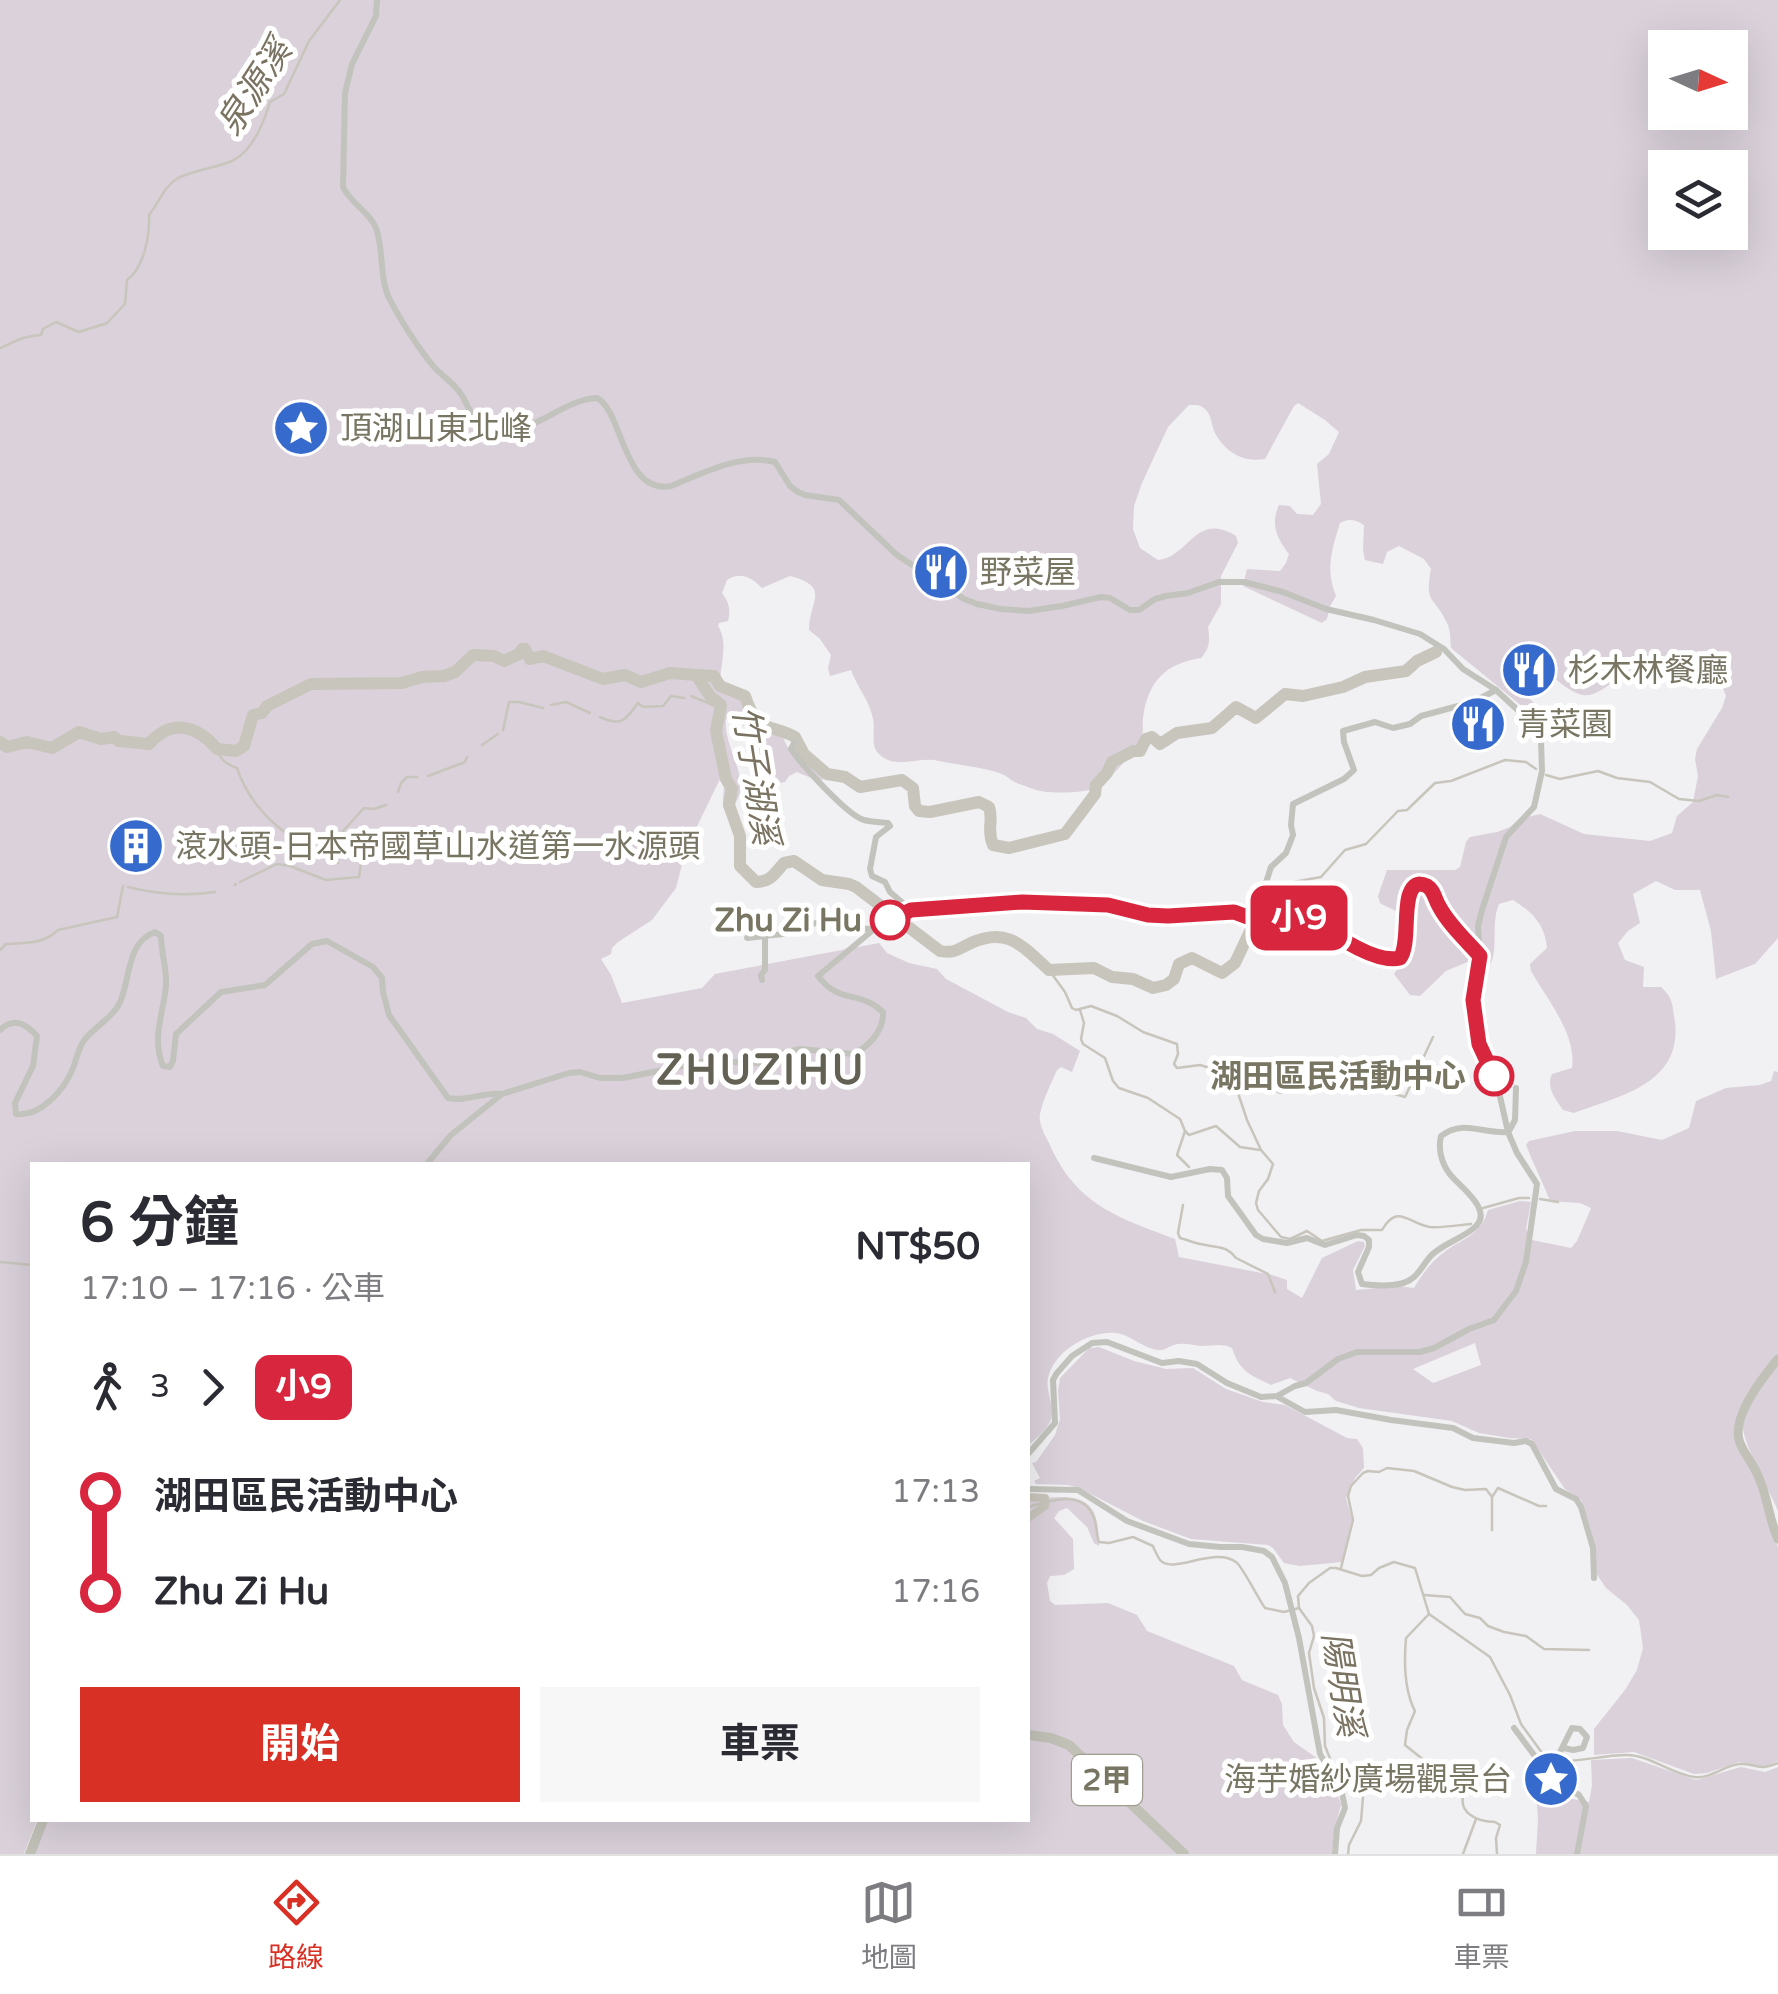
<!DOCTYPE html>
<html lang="zh-TW">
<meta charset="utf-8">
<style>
body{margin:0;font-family:"Varela Round","Noto Sans TC",sans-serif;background:#f7f7f7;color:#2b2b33;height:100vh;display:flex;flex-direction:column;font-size:38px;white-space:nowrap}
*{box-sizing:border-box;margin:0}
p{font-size:32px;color:#7c7c81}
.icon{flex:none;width:55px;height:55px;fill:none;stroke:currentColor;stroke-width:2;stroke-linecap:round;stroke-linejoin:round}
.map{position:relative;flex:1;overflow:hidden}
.sheet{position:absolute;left:30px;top:1162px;width:1000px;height:660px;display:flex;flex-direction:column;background:#fff;border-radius:0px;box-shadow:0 10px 40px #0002}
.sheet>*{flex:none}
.badge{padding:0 20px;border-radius:15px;font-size:35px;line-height:65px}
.needle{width:65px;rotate:94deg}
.buttons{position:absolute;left:1648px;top:30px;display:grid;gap:20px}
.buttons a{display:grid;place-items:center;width:100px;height:100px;border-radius:0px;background:#fff;box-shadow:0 10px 40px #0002;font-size:50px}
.map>.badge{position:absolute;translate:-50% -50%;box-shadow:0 0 0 5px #fff}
.legs{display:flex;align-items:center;gap:15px;height:110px;padding:0 50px;font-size:32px}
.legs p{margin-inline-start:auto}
.overview{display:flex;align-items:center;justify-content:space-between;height:170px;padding:0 50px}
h1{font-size:55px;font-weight:700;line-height:75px}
.action{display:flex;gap:20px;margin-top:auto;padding:20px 50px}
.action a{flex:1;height:115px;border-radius:0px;background:#d93025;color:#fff;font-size:40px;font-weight:700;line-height:115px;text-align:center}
.action a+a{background:#f7f7f7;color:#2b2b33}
ul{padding:0 50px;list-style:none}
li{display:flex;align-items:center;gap:35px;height:100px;font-size:38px}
li i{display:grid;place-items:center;width:15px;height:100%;margin:0 12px;background:currentColor}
li i::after{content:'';width:25px;height:25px;margin:-12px;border:8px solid;border-radius:50%;background:#fff}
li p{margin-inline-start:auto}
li:first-child i{background:linear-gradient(#0000 50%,currentColor 0)}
li:last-child i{background:linear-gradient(currentColor 50%,#0000 0)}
.tab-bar{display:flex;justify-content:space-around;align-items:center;height:140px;border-top:2px solid #e1e1e2;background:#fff;font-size:28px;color:#7c7c81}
.tab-bar a{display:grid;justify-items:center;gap:5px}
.tab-bar .on{color:#d93025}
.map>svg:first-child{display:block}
</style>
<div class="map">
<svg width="1778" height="1854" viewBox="0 0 1778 1854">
<rect width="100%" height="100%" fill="#f1f0f3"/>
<!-- green -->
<g fill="#dad1da" fill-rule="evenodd">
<path d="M0,0H1778V938L1755,964L1716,979L1711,931L1700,890H1675L1656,881L1633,894L1640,923L1628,931L1618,943L1625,960L1644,967L1643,987H1661C1674,999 1672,1005 1675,1022C1682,1084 1620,1096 1574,1113L1563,1110C1555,1098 1546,1088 1552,1074L1572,1068C1577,1035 1547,999 1531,971L1530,964L1547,948C1545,924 1532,912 1513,900L1499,904C1489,928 1502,955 1485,971L1482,965L1472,960L1446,971L1420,996L1410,995L1394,974C1404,961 1429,933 1409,918C1401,911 1389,909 1380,903L1378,896L1387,870H1455L1460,867L1466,842L1470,837L1497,832L1510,827L1519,819L1540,814L1584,834L1650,841L1672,833L1677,816L1693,802L1698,776L1695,759L1697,749L1722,708L1726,696L1722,686C1689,678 1652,671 1619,680C1606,684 1598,697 1583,695C1564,691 1546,669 1532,657L1517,662L1512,668L1515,685L1535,704L1534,712H1529L1451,648C1450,639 1451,631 1447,623C1435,596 1424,605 1431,569L1424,559L1399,546L1387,552L1383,564L1365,560L1363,550L1364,525C1355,520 1350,518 1340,523C1332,549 1325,569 1336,596L1330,606L1327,619L1322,623L1243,586L1247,569L1280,571L1286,563L1289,554C1277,538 1270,525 1279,505L1290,506L1297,514L1313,515L1321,504L1317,464L1329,454L1339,432L1325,420L1298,403L1294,406L1265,459C1244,463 1225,452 1215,433C1211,425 1212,415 1205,409C1200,404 1196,405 1189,405L1168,427L1142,483L1134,506L1133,529L1140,548L1158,560C1190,557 1195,511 1236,536L1238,543L1221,576V604L1208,627C1210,640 1210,648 1201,658C1165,664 1148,681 1143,718C1142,725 1144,733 1141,741C1140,745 1106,783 1101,786C1090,793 1053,794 1041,791C1034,790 1026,786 1019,784C1011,781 1007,775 999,773C982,767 957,765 939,761C919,756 897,770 880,755C869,745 876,732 873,719C870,701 857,687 851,670L830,676L828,668L831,655L820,639L809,630C809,601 832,587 790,576L762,588C752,578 741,571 727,580L722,593C729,602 731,610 728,621L719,623L718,626C729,643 720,665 720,684C749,694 748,689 759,719L781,729C787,760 804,755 823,775V780L818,781L797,772L789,776L785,782L781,783C774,772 763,771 756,761C745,744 754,730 734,717L726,719C722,749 760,788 727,811L724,809C721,803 725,789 724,780L720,779L686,849L676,888L652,920L618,942L612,948L611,954L601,959L611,975L622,1003L702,988L715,974L879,943L887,953L909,963L937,969L946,979L1008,1012L1026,1018L1037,1029L1053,1034L1080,1051L1072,1072L1061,1067L1057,1070C1051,1084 1043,1099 1040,1114C1038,1123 1045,1135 1049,1143C1076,1205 1117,1217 1175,1239L1179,1257L1272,1275L1287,1280V1289L1302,1298L1322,1258L1358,1241L1364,1242L1365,1246L1353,1270L1356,1290L1399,1286L1414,1288C1423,1273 1432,1260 1447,1250C1465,1238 1482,1233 1488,1210L1520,1201L1531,1202L1526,1229L1532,1240L1571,1248L1577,1241L1591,1208L1580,1203L1550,1201C1543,1182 1533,1164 1526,1145L1529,1141L1575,1131H1617L1662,1140L1689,1128L1696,1101L1726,1088L1760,1085L1771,1081L1774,1071L1778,1072V1355L1754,1388L1735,1432L1767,1504L1778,1548V1761L1764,1767L1739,1762L1707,1773L1694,1774L1634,1752L1594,1755V1729L1625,1690L1637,1670L1643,1648L1639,1620L1627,1605L1606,1588L1594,1570L1591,1530L1581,1500L1565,1489L1531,1439L1509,1438L1479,1433L1452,1421L1359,1408L1336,1401L1328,1394L1317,1391L1290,1378L1271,1385C1249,1374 1240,1372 1232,1348C1221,1343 1214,1346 1202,1346C1195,1346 1187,1343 1179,1344C1171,1344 1166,1351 1158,1350C1142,1348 1130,1334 1115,1333C1089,1331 1054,1351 1048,1378C1045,1392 1057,1409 1049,1424C1044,1432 1034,1440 1028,1446V1165H32V1820H37L24,1854H0ZM1665,48H1730V112H1665ZM1665,168H1730V232H1665ZM1475,1343L1481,1365L1433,1383L1413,1369Z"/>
<path d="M1099,1347L1134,1361L1166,1369L1193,1368L1226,1389L1263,1402L1285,1405L1347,1438L1357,1439L1363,1448L1364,1468L1355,1478L1346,1498L1352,1520L1342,1562L1300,1566L1284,1563L1273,1548L1268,1545L1191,1539L1143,1521L1079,1488L1068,1485L1036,1484L1034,1481L1040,1478L1032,1463L1036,1462L1055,1435L1060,1419L1058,1391L1060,1378L1089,1348Z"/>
<path d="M1778,1365V1511C1770,1490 1737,1436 1743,1417C1749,1401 1767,1379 1778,1365Z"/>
<path d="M1059,1497C1096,1497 1098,1515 1099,1546L1094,1543L1087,1527L1067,1508L1059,1511L1054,1518L1073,1539L1074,1569L1064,1575L1050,1576L1047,1583L1050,1601L1055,1605L1108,1603L1137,1615L1147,1631L1234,1666L1242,1680L1278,1695L1282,1704L1283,1725L1294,1742L1318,1759L1338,1795L1341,1805L1335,1827L1332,1854H34L47,1820H1028V1499Z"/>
<path d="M1632,1758L1696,1780L1741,1767L1765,1772L1778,1767V1854H1536L1538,1820L1536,1792L1589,1802L1592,1785L1591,1760Z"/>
</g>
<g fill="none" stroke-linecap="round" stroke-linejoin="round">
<!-- stream -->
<g stroke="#c8c5bc" stroke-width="2.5">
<path d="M0,348C17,341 22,336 41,335L43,329L56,322L79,332L107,323L125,304L127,280C144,268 150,235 149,215C159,203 164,186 178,178C195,170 215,168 232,161C252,152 264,122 270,102L284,94L309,41L340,0"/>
<path d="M691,696L720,708"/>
<path d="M551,705L566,702L590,713"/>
<path d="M600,717C621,727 626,720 638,703L643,707L663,706L671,696L684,698"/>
<path d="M503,730L509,702H519L543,708"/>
<path d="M482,745L498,734"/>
<path d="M217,749C220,760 227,765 237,768C252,814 295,845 338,863"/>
<path d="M1546,775L1560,779L1598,771L1617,778L1650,782L1679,799L1699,801L1717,795L1728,797"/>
<path d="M428,776L465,762L467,757"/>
<path d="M398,792L401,783L407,777H417"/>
<path d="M240,882L277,864L290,866L326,880L359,877L361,863L352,856L343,831L364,808L374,809L386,805"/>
<path d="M235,885L236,884"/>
<path d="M128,887C156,894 187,896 215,892"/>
<path d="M1262,906L1294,882L1321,877L1345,850L1366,844L1398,811L1407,810L1435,783L1451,781L1505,760L1526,762L1536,769"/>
<path d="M0,950L6,944C25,943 44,944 58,930L117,917L123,886"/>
<path d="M1049,970L1065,992L1072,1008L1076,1010L1091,1006L1117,1016L1143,1032L1177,1044L1178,1054L1174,1064L1177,1068L1200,1065L1229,1074L1234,1081L1247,1120L1261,1150L1273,1164L1268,1179L1259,1191L1256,1203L1258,1210L1281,1237L1290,1239L1307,1231L1322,1241L1361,1230H1382C1398,1202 1410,1225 1430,1227C1443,1228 1458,1225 1471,1224"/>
<path d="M1080,1010L1084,1023L1081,1039L1083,1044L1105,1058L1113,1081L1119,1088L1148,1098L1180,1119L1185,1131L1177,1155L1189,1167"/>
<path d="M1225,1071L1250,1074L1261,1071L1274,1090L1280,1093L1299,1087L1304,1078L1312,1075L1323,1081L1339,1080L1354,1087L1367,1086L1405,1097L1433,1037"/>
<path d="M1185,1131L1189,1135L1216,1126L1240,1147L1260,1150"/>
<path d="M1540,1199L1558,1202"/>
<path d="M1183,1205L1178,1233L1180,1238C1188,1240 1197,1244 1206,1245C1220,1248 1226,1246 1236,1258L1268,1274L1275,1292"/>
<path d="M1483,1208L1519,1198H1529"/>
<path d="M0,1262L32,1265"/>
<path d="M1028,1507C1049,1501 1083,1488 1094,1518C1097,1525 1096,1534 1099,1542L1109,1543L1133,1537L1153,1546C1153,1547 1159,1559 1160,1560C1173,1575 1214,1546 1236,1562C1242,1566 1258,1598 1265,1608L1284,1612L1299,1608L1312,1626L1314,1636L1309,1653L1314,1688L1324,1718L1325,1746L1335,1771L1352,1782L1363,1797L1361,1821L1349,1845L1348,1854"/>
<path d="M1492,1530V1497"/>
<path d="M1341,1568L1353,1520L1348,1496L1351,1486L1363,1473L1368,1471L1379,1472L1387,1468L1414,1471L1452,1487L1465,1490L1486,1489L1492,1497L1498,1488L1539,1506H1546"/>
<path d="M1424,1595L1450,1597L1465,1614L1480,1618L1488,1626L1504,1632L1526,1636L1544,1649L1589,1650"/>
<path d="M1299,1608L1298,1596L1309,1583L1330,1568H1336L1362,1576L1371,1575L1379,1568L1394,1562L1415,1568L1429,1614L1490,1657L1510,1695L1521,1724L1548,1761C1573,1764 1600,1755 1627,1755C1650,1755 1671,1774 1694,1777C1711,1779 1724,1765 1740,1764C1758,1763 1757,1772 1778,1763"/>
<path d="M1429,1614L1406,1638C1404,1661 1404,1690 1415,1711L1407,1730L1405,1745L1425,1761L1430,1775L1459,1786L1464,1793C1457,1813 1478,1822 1495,1822L1500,1825L1496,1838L1497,1854"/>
<path d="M1463,1854L1476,1819"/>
</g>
<!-- canal -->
<g stroke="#c8c5bc" stroke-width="8">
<path d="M1028,1497L1045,1498"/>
<path d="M1028,1518L1045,1506L1046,1502"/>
</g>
<!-- river -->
<g stroke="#c8c5bc" stroke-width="12">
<path d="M696,675L714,676L720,686L745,696C758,735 766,722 795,737L804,754L827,774L845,777L860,787L902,780L913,788L915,806L919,811L930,812L979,802L989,807C994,822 986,828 993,845L1009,848L1065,834L1095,794L1096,785L1107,773L1112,762L1133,751H1140L1146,739L1152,737L1160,744L1177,733L1212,728L1236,707L1256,718L1285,694L1303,696L1343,687L1365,677L1406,671L1417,661L1436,652"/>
<path d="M0,742L7,747L27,742L52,748L79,732L101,739L114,737L119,741L149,744C171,718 197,725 217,749L236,751L244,746L253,715L262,713L267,706L311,684L402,683L422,677L444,676L455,672L473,655L494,656L504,661L519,654L522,649H525L530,659L543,656L603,679L625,675L641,682L670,673L696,675L710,696L721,705L716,731L726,779L732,789L729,805L740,836V866L756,882C771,882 775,873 784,863L794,861L822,880L849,884L856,887L940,951C954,954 958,949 971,943C1008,926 1023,947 1049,970L1094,968L1112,977L1133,979L1153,988L1166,985L1174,979L1179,964L1192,958L1222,973L1235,963L1253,925"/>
</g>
<!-- street -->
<g stroke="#c3c3bd" stroke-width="6">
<path d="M377,0L376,16L352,64L345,93L343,187C351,204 369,211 376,228C384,250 379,274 388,296C399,318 418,348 434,367C442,376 454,383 461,394C468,404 471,419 482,426C486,429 492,430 497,430C538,434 560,400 597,398C623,411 623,495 671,486C703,473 741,453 775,462L790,486L798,492L805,495L839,500L897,555L964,599L977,604L1001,609L1028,611L1062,606L1101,597L1110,598L1130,610H1139L1155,599L1166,596L1188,593L1219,582H1244L1283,592L1326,609L1374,620L1420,634L1444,649L1463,669L1496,690L1523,715L1536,730L1541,740L1542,771L1534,807L1506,837L1482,910L1478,926L1480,956L1473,1000L1479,1045L1497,1083L1508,1132L1517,1153L1537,1184L1526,1262L1516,1291L1494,1320L1469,1329L1434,1348L1420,1352H1357L1338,1359L1306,1383L1295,1386L1277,1396L1261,1397L1227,1383L1197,1364L1179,1361L1162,1363L1107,1342L1092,1343L1072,1356L1057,1373L1053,1380L1055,1423L1028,1454"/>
<path d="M794,743L791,749C801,764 848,816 864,820C872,822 881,822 888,823L890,826L876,837L870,869L872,876L885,882L890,892L911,910"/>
<path d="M1254,920L1271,867L1286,853L1293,835L1291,825L1293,804L1344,779L1354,770L1344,742L1343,731L1375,722L1393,728L1410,724L1421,716L1473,702L1496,690"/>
<path d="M747,938L783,934L816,923L837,922L852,928L872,929"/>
<path d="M762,980L761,975L765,970V936"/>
<path d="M0,1030C14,1017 25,1023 37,1036L33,1066L15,1103L16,1114C41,1117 65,1089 73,1068C77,1058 78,1048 85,1039C94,1028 110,1019 118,1006C131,984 125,942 155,932L161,936C161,952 167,969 166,985C164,1013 151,1037 163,1066L170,1067L173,1061L176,1034L221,992L265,985L312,944L327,941L373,967L382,978L383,992L389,1015L448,1098C466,1102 483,1092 501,1094"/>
<path d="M1509,1131L1515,1120L1516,1088"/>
<path d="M1094,1158L1171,1177L1210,1169L1222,1170L1227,1178L1228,1196L1256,1235L1263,1239L1287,1243L1307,1238L1325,1245L1357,1235L1364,1236L1369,1240V1247L1358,1272L1362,1284C1378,1286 1402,1288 1414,1277C1422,1270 1426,1259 1434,1253C1446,1243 1462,1238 1474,1228C1496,1210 1458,1186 1449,1173C1441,1162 1438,1148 1441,1136C1463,1119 1481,1134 1508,1132"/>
<path d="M426,1165L451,1135L502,1094L569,1073L580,1072L600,1078H623L707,1061L758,1063L786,1052L801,1049L853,1054C869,1047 884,1030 883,1012C858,989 840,1005 818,976L873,930L911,910L1022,902L1071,903L1108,905L1148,915L1169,916L1215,911L1234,912L1258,921L1277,922L1310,917C1331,933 1374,964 1400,958C1415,938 1394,888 1424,884L1430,888L1450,923L1479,955"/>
<path d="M1278,1397L1305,1412L1336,1410L1391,1420L1453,1428L1473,1438L1514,1443L1526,1441L1532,1444L1556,1489L1576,1499L1581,1507L1593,1548L1594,1578"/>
<path d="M1028,1489L1078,1490L1127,1521L1189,1544L1220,1547H1242L1264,1551L1272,1557L1285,1583L1299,1638L1320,1754L1342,1793L1345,1808L1337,1828L1335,1854"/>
<path d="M1514,1728L1540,1763L1556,1772L1568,1789L1579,1795L1586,1806L1577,1854"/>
<path d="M1556,1772L1557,1758L1572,1728L1580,1729L1587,1737L1583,1748L1573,1750L1564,1748"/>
</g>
<!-- secondary -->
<path stroke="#c1c1b8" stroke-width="9" d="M1778,1359C1763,1377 1730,1419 1740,1443C1745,1455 1754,1465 1759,1478C1768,1498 1769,1520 1778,1539"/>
<!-- primary -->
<g stroke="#c1c1b8" stroke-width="10">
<path d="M1028,1735L1051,1738L1069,1745L1184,1854"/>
<path d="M30,1854L43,1820"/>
</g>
</g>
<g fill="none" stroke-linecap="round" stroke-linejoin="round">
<!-- line-1 casing -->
<g stroke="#fff" stroke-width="22">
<path id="line-1" d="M890,920L911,910L1022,902L1108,905L1148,915L1168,916L1234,912L1258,921L1277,922L1310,917C1331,933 1374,964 1400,958C1412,942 1399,888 1419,884C1422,884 1425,885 1427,886C1434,890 1435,900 1439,906C1449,925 1466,940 1480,956L1473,1000L1479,1044L1494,1076"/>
</g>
<!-- line-1 -->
<use href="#line-1" stroke="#d7263d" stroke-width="15"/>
</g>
<!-- icons -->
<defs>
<g id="sight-disc" transform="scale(2.875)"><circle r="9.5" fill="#366acd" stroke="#fff"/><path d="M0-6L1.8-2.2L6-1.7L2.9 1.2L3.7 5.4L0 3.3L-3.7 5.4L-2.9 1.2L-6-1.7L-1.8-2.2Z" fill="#fff"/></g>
<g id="restaurant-disc" transform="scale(2.875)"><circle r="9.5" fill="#366acd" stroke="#fff"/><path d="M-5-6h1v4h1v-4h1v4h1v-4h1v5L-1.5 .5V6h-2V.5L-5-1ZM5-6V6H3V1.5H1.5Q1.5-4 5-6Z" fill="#fff"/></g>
<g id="building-disc" transform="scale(2.875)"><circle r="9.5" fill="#366acd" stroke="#fff"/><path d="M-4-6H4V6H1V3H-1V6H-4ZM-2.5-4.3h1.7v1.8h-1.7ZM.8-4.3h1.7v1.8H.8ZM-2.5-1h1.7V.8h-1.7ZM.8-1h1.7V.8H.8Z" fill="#fff"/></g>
</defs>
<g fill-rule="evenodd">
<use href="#sight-disc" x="301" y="428"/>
<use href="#restaurant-disc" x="941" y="572"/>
<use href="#restaurant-disc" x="1529" y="670"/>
<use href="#restaurant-disc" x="1478" y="724"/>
<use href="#building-disc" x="136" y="846"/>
<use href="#sight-disc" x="1551" y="1779"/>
</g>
<!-- markers -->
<g fill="#fff" stroke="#d7263d" stroke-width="5">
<circle cx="890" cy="920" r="18"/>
<circle cx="1494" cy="1076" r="18"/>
</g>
<g text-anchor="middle" stroke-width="10" stroke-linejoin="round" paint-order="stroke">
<!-- shield labels -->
<rect fill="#fff" stroke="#a09e91" stroke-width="2.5" x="1072" y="1755" width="70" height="50" rx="8"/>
<g font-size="30" font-weight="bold" fill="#787562">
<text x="1107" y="1790">2甲</text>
</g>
<!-- poi labels -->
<g font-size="32" fill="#787562" stroke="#fff" text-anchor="start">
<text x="340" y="439">頂湖山東北峰</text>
<text x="980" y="583">野菜屋</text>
<text x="1568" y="681">杉木林餐廳</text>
<text x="1517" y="735">青菜園</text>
<text x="175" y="857">滾水頭-日本帝國草山水道第一水源頭</text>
<text x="1512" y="1790" text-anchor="end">海芋婚紗廣場觀景台</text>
</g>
<!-- stop labels -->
<g font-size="32" font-weight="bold" fill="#787562" stroke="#fff" text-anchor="end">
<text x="862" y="931">Zhu Zi Hu</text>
<text x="1466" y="1087">湖田區民活動中心</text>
</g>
<!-- water labels -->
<g font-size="35" font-style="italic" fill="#7b7362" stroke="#fff">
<text transform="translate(254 87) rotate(-57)" y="12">泉源溪</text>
<text transform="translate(756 775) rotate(81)" y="12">竹子湖溪</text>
<text transform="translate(1343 1684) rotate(81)" y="12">陽明溪</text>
</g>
<!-- district labels -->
<g font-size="42" font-weight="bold" letter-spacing="2.5" fill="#636153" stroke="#fff">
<text x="761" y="1084">ZHUZIHU</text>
</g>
</g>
</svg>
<div class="buttons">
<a><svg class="needle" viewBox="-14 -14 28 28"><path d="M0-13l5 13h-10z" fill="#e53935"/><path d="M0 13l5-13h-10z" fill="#7c7c81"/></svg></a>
<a><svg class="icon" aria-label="layers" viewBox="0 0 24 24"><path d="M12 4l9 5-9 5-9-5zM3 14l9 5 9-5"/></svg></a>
</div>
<b class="badge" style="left:1299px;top:918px;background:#d7263d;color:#fff">小9</b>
<section class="sheet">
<div class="overview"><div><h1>6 分鐘</h1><p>17:10 – 17:16 · 公車</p></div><b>NT$50</b></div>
<div class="legs"><svg class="icon" aria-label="walk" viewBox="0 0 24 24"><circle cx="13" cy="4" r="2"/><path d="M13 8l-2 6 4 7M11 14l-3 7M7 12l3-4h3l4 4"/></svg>3<svg class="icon" aria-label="forward" viewBox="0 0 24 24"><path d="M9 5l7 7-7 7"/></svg><b class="badge" style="background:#d7263d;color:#fff">小9</b></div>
<ul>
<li><i style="color:#d7263d"></i><b>湖田區民活動中心</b><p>17:13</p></li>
<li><i style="color:#d7263d"></i><b>Zhu Zi Hu</b><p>17:16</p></li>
</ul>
<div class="action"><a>開始</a><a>車票</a></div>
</section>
</div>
<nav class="tab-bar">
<a class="on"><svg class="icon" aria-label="directions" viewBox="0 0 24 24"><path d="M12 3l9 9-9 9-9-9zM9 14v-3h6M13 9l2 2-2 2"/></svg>路線</a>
<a><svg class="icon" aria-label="map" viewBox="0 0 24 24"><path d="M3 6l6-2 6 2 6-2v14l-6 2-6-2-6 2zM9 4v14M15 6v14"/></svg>地圖</a>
<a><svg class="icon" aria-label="tickets" viewBox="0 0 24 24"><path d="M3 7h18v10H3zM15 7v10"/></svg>車票</a>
</nav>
